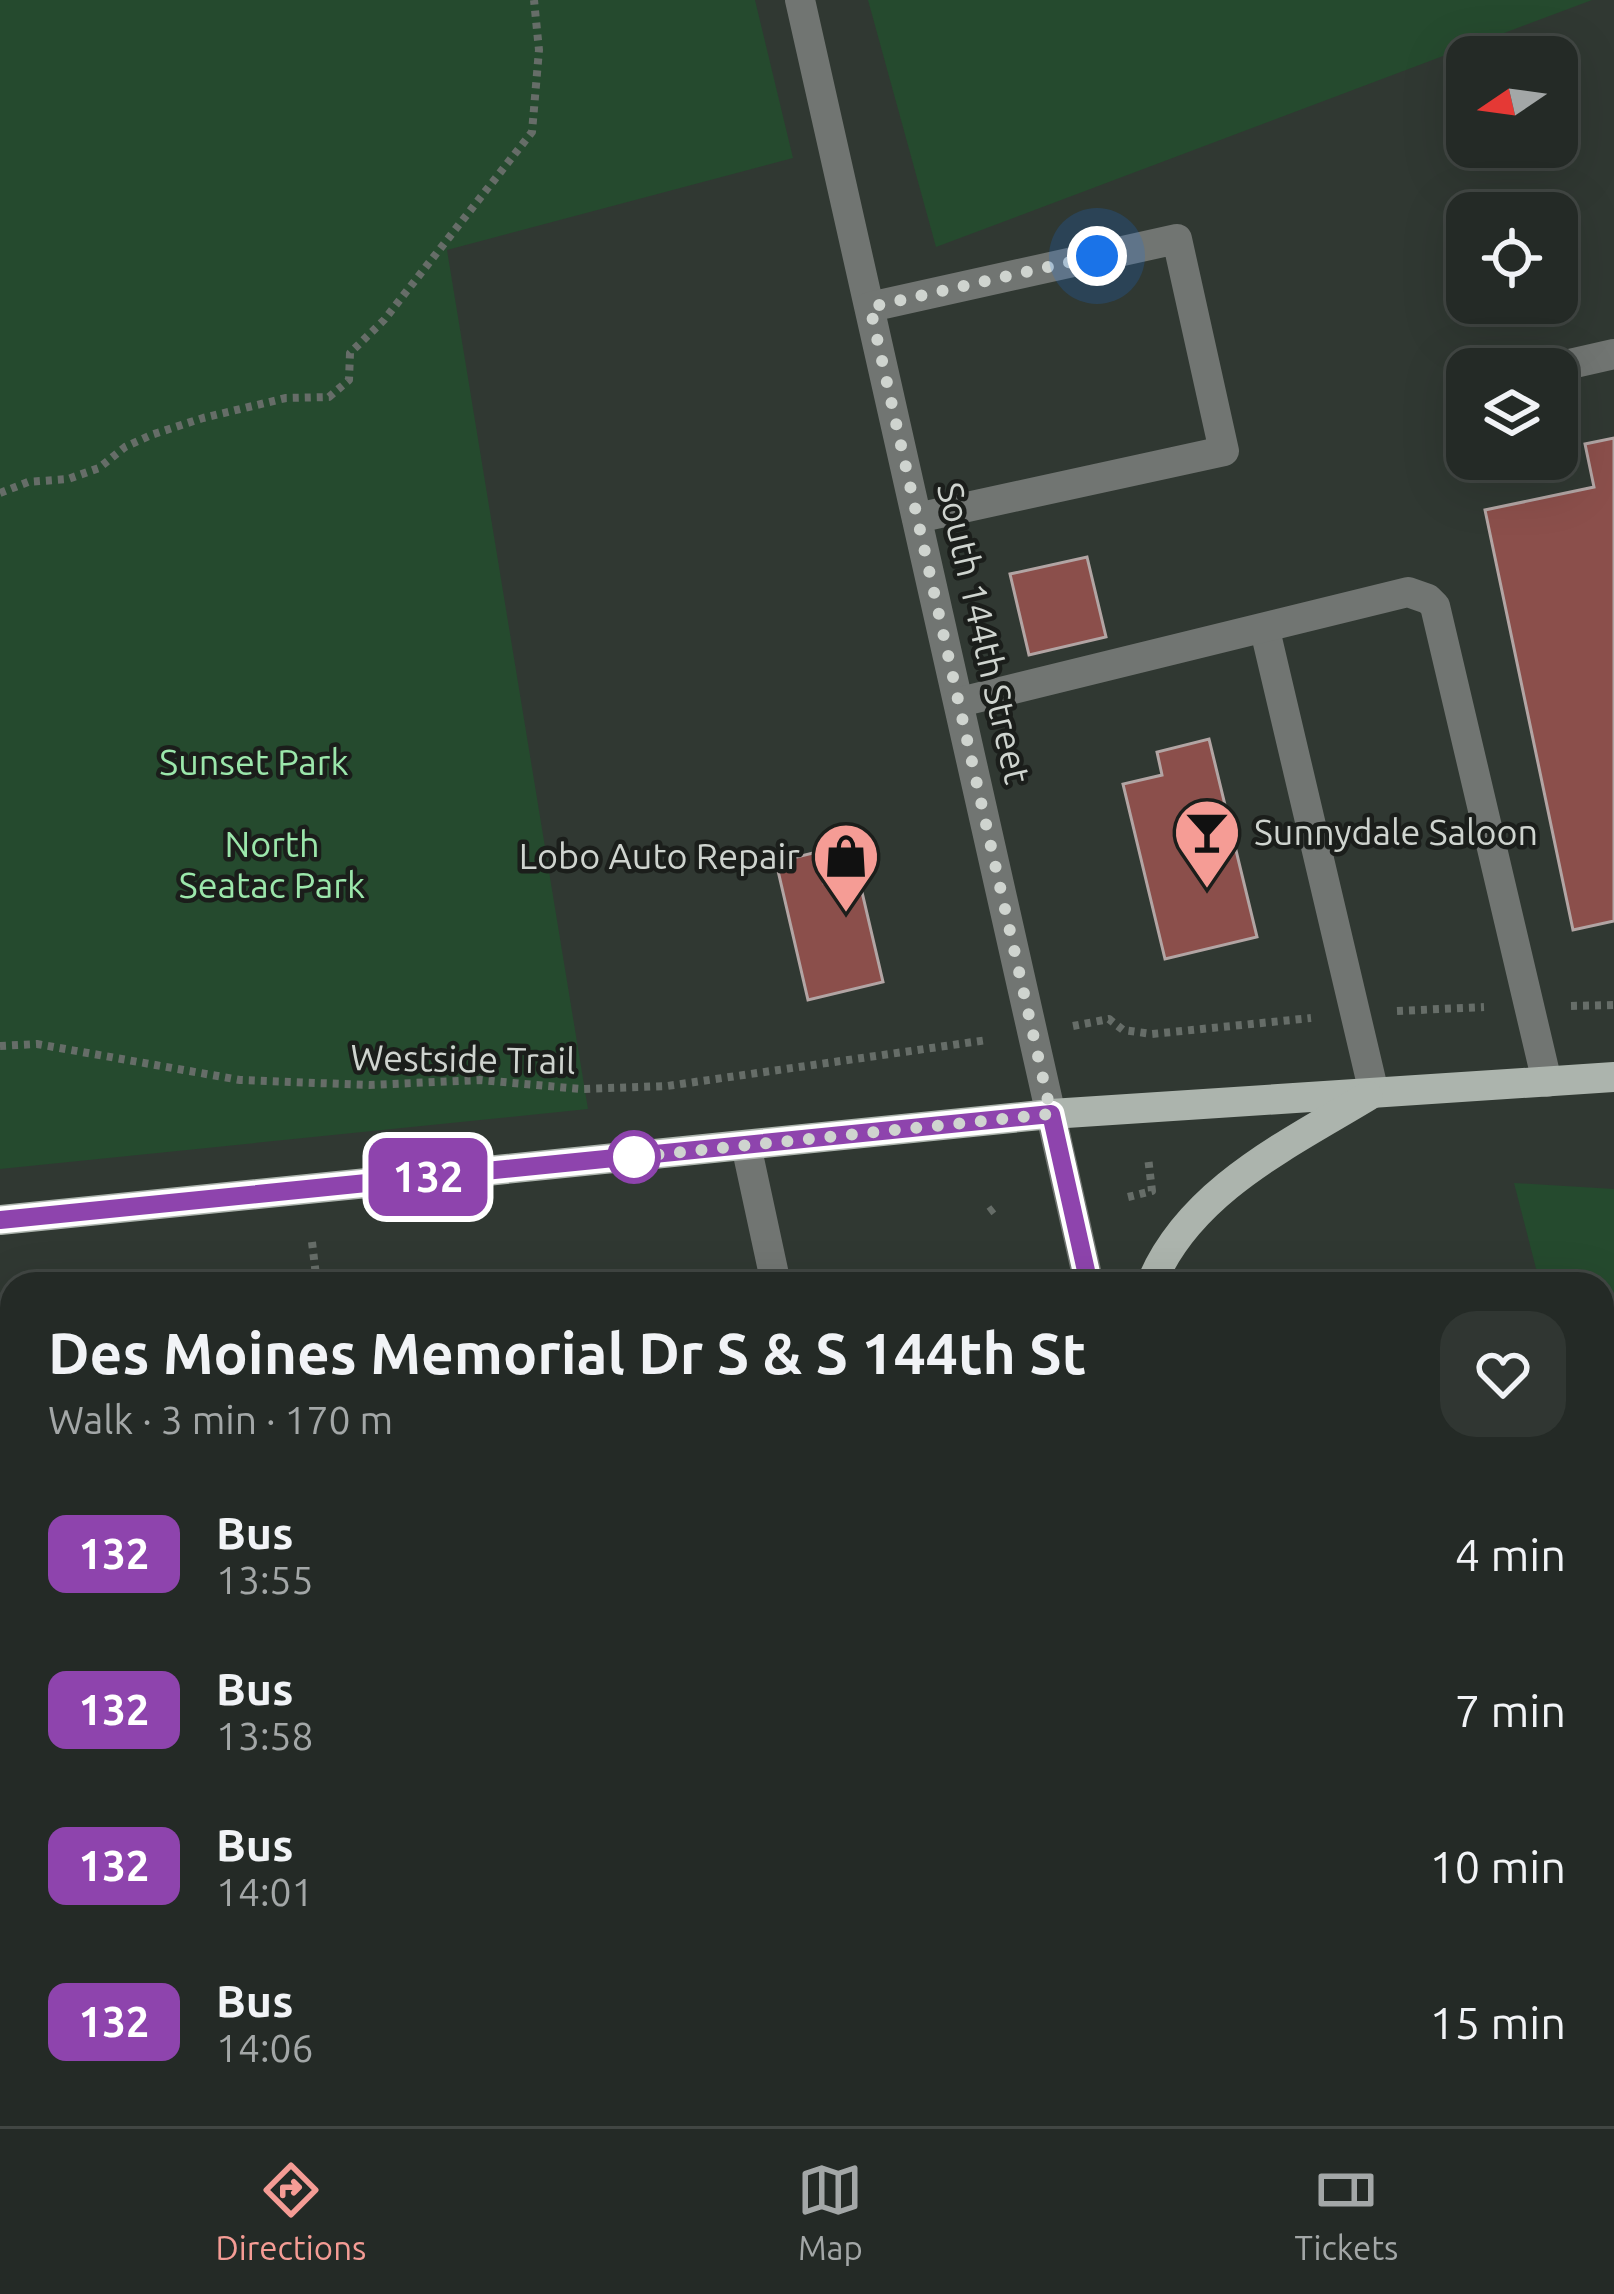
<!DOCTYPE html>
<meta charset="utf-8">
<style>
body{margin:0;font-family:Ubuntu,sans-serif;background:#303632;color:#f1f3f6;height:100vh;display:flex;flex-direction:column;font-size:45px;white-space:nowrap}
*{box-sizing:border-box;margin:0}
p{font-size:39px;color:#a3a7a7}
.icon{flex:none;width:66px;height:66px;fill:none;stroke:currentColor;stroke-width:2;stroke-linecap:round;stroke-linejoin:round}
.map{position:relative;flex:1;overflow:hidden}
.side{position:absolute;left:0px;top:1272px;width:1614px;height:855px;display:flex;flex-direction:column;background:#242a26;border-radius:36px 36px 0 0;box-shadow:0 12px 48px #0002,0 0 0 3px #414643}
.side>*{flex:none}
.badge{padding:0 24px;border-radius:18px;font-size:42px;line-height:78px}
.needle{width:78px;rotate:257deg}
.fabs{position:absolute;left:1446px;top:36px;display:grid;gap:24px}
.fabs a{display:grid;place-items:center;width:132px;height:132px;border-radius:24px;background:#242a26;box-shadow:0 12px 48px #0002,0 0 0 3px #414643;font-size:60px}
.you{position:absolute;width:60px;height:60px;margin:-30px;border:9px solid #fff;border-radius:50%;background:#1a73e8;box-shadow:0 0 0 18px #1a73e833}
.map>.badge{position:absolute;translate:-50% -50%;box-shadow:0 0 0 6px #fff}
.round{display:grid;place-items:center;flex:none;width:126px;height:126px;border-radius:36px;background:#303632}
.overview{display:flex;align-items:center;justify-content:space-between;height:204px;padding:0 48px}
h1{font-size:57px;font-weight:700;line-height:90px}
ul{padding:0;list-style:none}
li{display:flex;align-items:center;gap:36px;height:156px;padding:0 48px}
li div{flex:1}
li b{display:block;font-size:45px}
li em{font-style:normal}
li .badge{min-width:132px;font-weight:700;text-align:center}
.tabs{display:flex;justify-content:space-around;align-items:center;height:168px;border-top:3px solid #414643;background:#242a26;font-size:33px;color:#a3a7a7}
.tabs a{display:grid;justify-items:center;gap:6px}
.tabs .current{color:#f59c95}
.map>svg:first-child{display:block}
</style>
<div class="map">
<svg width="1614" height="2126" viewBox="0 0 1614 2126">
<rect width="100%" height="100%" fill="#303832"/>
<!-- green -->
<g fill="#254a2e">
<path d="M0,0H755L793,158L447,250L588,1109L0,1169Z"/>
<path d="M868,0H1592L936,247Z"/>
<path d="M1514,1183L1614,1189V1584L1602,1535V1284H1540Z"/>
<path d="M1614,1722V2126H1204L1201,2115H1602V1724Z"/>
</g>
<!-- building -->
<g fill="#8b4f4b" stroke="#b2a5a4" stroke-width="3">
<path d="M1614,438V921L1573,930L1485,510L1594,487L1585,444Z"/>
<path d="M1087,557L1106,637L1029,655L1010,574Z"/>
<path d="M1209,739L1257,937L1165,959L1123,784L1162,775L1157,752Z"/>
<path d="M817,852L824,883L858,875L883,982L808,1000L776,862Z"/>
<path d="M12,1531V2115H740L741,2126H0V1532Z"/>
</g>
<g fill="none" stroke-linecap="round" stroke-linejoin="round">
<!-- path -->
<g stroke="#666d68" stroke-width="8" stroke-dasharray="6 6" stroke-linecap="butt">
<path d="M0,493L28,482L68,479L99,468L125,447L151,435L203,418L286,398L329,397L349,380L350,353L384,320L532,132L539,50L534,0"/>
<path d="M1571,1006L1614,1005"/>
<path d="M1397,1011L1484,1007"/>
<path d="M1073,1026L1109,1019L1123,1030L1152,1034L1311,1018"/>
<path d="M0,1046L37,1044L240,1080L369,1085L480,1080L581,1089L667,1086L987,1040"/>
<path d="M1128,1197L1152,1191L1148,1157"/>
<path d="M989,1212L998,1205"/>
<path d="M312,1242L317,1284"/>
</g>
<!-- minor -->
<g stroke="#717572" stroke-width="30">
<path d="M800,0L1089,1284"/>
<path d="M870,307L1177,239L1224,451L917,518"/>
<path d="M1548,369L1614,354"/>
<path d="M1265,630L1374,1093"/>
<path d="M960,702L1408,592L1428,599L1435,606L1547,1082"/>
<path d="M746,1145L776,1284"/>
<path d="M0,1410L12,1409"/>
<path d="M1602,1973L1614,1977"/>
<path d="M806,2115L807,2126"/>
<path d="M976,2115L978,2126"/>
<path d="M1257,2115L1260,2126"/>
</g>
<!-- major -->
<g stroke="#acb4ad" stroke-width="30">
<path d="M0,1220L1051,1114L1614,1077"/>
<path d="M1151,1284C1188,1192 1287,1145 1368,1096"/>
</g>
</g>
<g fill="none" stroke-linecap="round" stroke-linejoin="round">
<!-- line casing -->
<g stroke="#fff" stroke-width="27">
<path id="line" d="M0,1220L1051,1114L1089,1284"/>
</g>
<!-- line -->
<use href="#line" stroke="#8e44ad" stroke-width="18"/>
<!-- walk -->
<path stroke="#cfd4cf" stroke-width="12" stroke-dasharray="0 21.6" d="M634,1157L614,1159L1051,1114L870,307L1097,256"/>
</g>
<!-- icons -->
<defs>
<g id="bar-pin" transform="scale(3.45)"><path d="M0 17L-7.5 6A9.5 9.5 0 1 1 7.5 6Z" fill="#f59c95" stroke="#1b1e1b"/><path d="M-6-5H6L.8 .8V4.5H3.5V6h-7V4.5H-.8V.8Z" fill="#111"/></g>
<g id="shop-pin" transform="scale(3.45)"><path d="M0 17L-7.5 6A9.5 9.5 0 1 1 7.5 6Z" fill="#f59c95" stroke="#1b1e1b"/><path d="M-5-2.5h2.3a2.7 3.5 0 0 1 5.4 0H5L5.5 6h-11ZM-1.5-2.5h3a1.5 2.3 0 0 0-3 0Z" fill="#111"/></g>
</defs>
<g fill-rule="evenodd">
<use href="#bar-pin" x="1207" y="832"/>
<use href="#shop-pin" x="846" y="856"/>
</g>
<!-- markers -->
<circle fill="#fff" stroke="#8e44ad" stroke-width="6" cx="634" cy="1157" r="24"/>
<g text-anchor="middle" stroke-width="9" stroke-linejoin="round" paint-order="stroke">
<!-- street labels -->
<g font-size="36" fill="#cfd4cf" stroke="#1b1e1b">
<text transform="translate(984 633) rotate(77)" y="13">South 144th Street</text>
<text transform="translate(463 1059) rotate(1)" y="13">Westside Trail</text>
</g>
<!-- park labels -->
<g font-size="36" fill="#9be7ab" stroke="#1b1e1b">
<text x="254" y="775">Sunset Park</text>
<text x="272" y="857">North<tspan x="272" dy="41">Seatac Park</tspan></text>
</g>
<!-- poi labels -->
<g font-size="36" fill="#cfd4cf" stroke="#1b1e1b" text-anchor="start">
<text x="1254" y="845">Sunnydale Saloon</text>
<text x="800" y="869" text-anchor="end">Lobo Auto Repair</text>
</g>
</g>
</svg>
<div class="fabs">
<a><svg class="needle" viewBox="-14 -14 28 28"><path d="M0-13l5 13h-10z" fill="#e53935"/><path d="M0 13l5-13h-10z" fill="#a3a7a7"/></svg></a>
<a><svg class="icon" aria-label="locate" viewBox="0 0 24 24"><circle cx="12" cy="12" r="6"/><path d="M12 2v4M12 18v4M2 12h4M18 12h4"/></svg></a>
<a><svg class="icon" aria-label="layers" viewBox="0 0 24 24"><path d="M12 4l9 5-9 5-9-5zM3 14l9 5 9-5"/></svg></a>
</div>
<div class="you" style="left:1097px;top:256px"></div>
<b class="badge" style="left:428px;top:1177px;background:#8e44ad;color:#fff">132</b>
<section class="side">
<div class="overview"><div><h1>Des Moines Memorial Dr S &amp; S 144th St</h1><p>Walk · 3 min · 170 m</p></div><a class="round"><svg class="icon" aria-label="heart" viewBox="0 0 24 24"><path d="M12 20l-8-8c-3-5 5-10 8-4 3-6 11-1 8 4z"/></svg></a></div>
<ul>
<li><span class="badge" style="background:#8e44ad;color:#fff">132</span><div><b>Bus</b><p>13:55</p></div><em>4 min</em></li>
<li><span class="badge" style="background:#8e44ad;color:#fff">132</span><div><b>Bus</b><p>13:58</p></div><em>7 min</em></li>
<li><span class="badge" style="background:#8e44ad;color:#fff">132</span><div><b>Bus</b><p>14:01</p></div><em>10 min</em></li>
<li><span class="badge" style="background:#8e44ad;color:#fff">132</span><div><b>Bus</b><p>14:06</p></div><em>15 min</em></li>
</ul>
</section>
</div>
<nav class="tabs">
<a class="current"><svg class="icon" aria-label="directions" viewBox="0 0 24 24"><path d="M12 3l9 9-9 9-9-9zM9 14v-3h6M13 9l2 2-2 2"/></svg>Directions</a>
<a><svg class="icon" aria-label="map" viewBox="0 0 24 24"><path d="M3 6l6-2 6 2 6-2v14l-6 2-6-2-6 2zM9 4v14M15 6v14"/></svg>Map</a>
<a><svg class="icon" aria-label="tickets" viewBox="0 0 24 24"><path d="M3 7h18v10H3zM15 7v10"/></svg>Tickets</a>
</nav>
